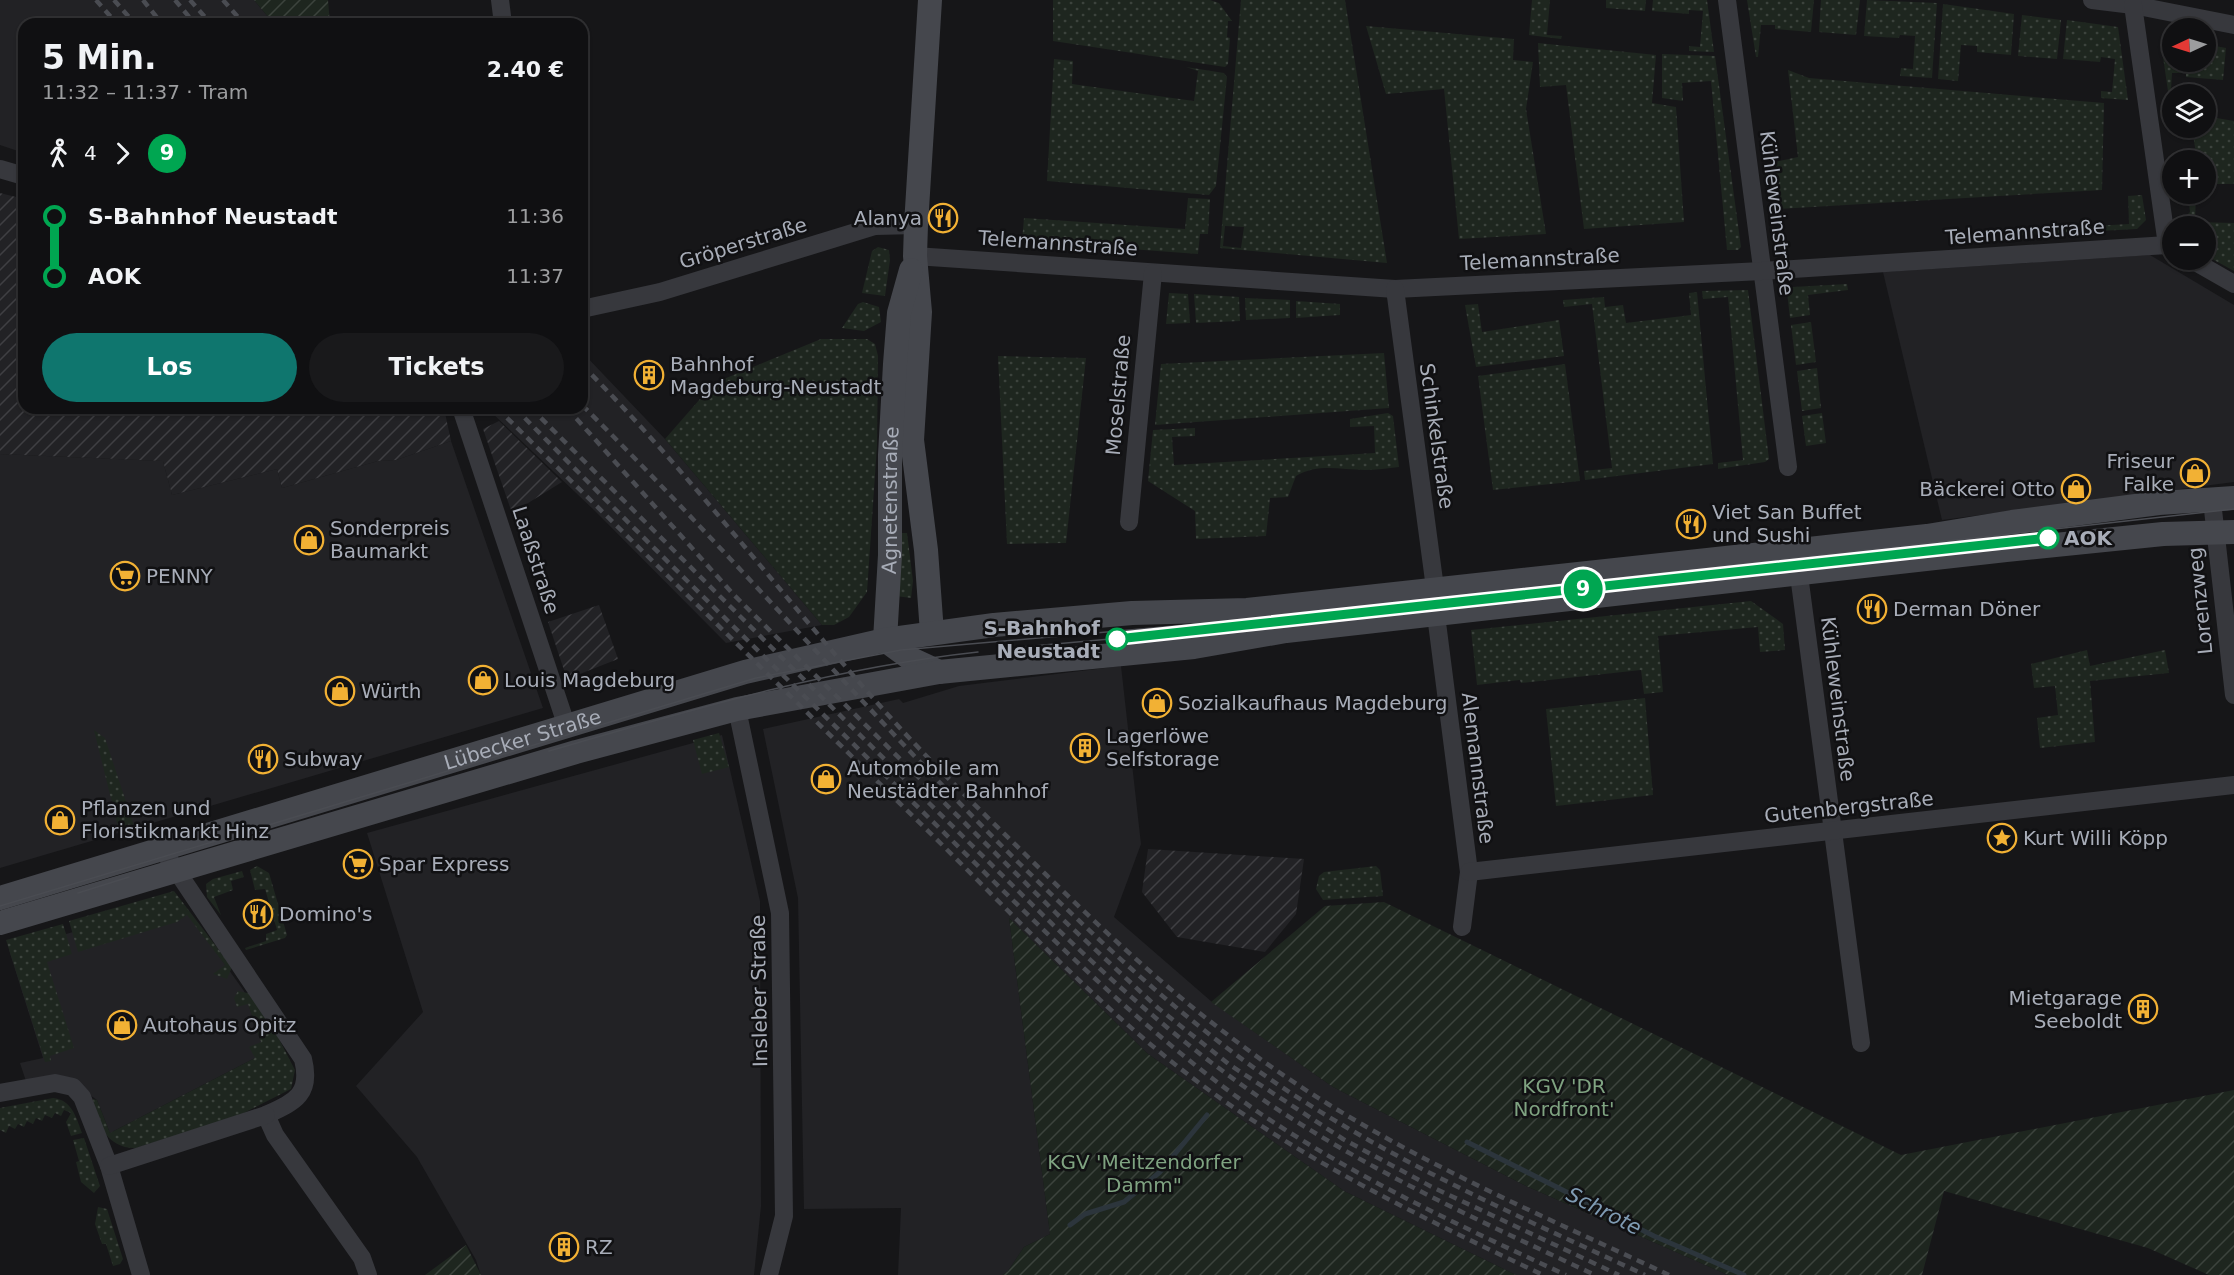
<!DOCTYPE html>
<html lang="de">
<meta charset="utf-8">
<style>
body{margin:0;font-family:"DejaVu Sans",sans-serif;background:#19191b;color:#f1f3f6;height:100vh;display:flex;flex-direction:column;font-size:22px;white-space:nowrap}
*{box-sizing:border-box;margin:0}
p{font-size:20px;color:#9c9d9f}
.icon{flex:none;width:33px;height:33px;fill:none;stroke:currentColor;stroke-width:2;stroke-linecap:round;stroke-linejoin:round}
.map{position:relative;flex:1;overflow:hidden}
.drawer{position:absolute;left:18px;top:18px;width:570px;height:396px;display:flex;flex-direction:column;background:#101012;border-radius:18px;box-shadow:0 2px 4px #0004,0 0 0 2px #303032}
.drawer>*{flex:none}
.badge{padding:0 12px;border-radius:20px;font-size:21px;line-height:39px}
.needle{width:39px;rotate:266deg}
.tools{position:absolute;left:2162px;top:18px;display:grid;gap:12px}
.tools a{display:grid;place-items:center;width:54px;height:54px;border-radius:50%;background:#101012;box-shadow:0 2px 4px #0004,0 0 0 2px #303032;font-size:30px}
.map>.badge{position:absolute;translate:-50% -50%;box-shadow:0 0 0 3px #fff}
.legs{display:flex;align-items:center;gap:9px;height:66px;padding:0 24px;font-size:20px}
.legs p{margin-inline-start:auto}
.overview{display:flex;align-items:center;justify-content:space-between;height:102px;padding:0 24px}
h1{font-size:33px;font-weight:800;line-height:45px}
.cta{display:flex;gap:12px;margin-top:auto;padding:12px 24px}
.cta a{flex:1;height:69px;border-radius:36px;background:#0f766e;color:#fff;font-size:24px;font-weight:800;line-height:69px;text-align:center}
.cta a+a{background:#19191b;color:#f1f3f6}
ul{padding:0 24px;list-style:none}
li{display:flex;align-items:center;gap:21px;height:60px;font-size:22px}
li i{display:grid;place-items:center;width:9px;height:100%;margin:0 8px;background:currentColor}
li i::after{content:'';width:15px;height:15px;margin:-8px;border:4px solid;border-radius:50%;background:#101012}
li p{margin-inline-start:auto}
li:first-child i{background:linear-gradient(#0000 50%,currentColor 0)}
li:last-child i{background:linear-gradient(currentColor 50%,#0000 0)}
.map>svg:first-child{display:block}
</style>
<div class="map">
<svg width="2234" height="1275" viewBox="0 0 2234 1275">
<defs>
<pattern id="industrial-furrows" width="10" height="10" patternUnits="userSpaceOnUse" patternTransform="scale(1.5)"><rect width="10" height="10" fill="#222225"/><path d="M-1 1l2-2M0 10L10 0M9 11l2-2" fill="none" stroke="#3f3f43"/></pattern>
<pattern id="grass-dots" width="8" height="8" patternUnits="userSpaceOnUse" patternTransform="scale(1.5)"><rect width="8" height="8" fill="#1e261f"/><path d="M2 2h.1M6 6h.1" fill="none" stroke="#3c433d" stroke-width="1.8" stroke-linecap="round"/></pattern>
<pattern id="garden-furrows" width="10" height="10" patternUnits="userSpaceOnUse" patternTransform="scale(1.5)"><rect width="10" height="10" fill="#1e261f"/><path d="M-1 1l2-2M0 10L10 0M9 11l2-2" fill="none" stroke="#3c433d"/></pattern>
</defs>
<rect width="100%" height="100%" fill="#161618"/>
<!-- built -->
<g fill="#222225">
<path d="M0,0H254L274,24H24V153L0,145Z"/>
<path d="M2150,255L2234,305V482L1942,520L1883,272Z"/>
<path d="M582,352L665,439L822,625L726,643L595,511L490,411L493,408H582Z"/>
<path d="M451,441L543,708L0,868V454L163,461L172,495L277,469L282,488L378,461L396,460Z"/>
<path d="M1121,666L1141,844L1114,917L1212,1002L1333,1087L1526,1186L1728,1275H1516L1344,1191L1148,1054L1009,918L1050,1234L1024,1247L1008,1271L1003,1275H898L901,1208L804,1209L798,898L763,729L899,699L903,703L959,686Z"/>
<path d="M722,735L760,901L761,1206L754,1275H481L476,1260L417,1157L356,1086L423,1012L367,833Z"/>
<path d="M180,902L244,991L261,1042L255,1058L110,1133L97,1100L67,1079L26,1081L20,1063L43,1058L9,950Z"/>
</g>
<!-- industrial -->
<g fill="url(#industrial-furrows)">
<path d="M0,193L24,199V408H440L445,413L451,441L396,460L378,461L282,488L277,469L172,495L163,461L0,454Z"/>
<path d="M499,421L562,482L512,513L483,429Z"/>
<path d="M599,605L618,659L567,679L548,622Z"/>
<path d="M1148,849L1304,859L1296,914L1265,952L1177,937L1142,892Z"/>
</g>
<!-- grass -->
<g fill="url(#grass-dots)" fill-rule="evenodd">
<path d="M1053,0H1210L1219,3L1232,21H1228L1227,37L1230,38L1228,64L1225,67L1053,41Z"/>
<path d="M1241,0H1345L1387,263L1220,248ZM1225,226L1244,227L1241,248L1223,246Z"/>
<path d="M1532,0H1550L1547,35L1562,36L1561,39L1529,35Z"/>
<path d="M1606,0H1646L1645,11L1606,8Z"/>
<path d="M1653,0H1707L1714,52L1689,51V46L1700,47L1703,11L1689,10V14L1652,11Z"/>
<path d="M1747,0H1814L1811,32L1775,29V25H1761L1758,57H1756Z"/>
<path d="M1821,0H1860L1856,35L1819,32Z"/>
<path d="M1867,0L1937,3L1932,78L1900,76L1901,68L1913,69L1915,36L1900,35L1899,38L1864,36Z"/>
<path d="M1943,4L2014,14L2011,55L1977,52V46L1961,45L1958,81L1938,79Z"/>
<path d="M2022,15L2061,20L2057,59L2018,56Z"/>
<path d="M2067,20L2118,27L2128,100L2101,98V91L2112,92L2115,59L2101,57L2100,62L2063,59Z"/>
<path d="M1366,26L1514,39L1513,60L1533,62L1526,109L1546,234L1459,239L1444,89L1386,94Z"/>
<path d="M2168,37L2172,38V62H2205V44L2226,48L2223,80L2186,77V73H2172L2170,105L2161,43Z"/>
<path d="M1538,43L1656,55L1652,103L1676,107L1684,222L1584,229L1566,85L1540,87Z"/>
<path d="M1662,54L1715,56L1741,247L1738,250H1727L1711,81L1682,83L1683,101L1662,98Z"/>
<path d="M1054,59L1073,61L1072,84L1194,101L1198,71L1186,67L1224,73L1227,77L1216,186L1209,195L1047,181Z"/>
<path d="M1788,70L1809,78L2104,103L2102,190L1777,209L1770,163L1798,157Z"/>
<path d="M2205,116L2234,121V184H2205V160H2197L2192,128H2205Z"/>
<path d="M2205,188H2212V194H2196L2195,222L2234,223V271L2205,255V226H2187L2186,216L2190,212L2188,195L2182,194H2205Z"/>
<path d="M2142,195L2146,220L2137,229L2006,236L2005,231L2129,224L2128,196Z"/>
<path d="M1188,198L1210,199L1208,234H1200L1198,254L1022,241L1024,218L1185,229Z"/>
<path d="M878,247L889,250L890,260L885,296L862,293L872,251Z"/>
<path d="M1847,284L1848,290L1808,295L1810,315L1790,318L1787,292L1792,287Z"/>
<path d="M1748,290L1769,459L1765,462L1718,469V463L1743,460L1728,297L1703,299L1702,291Z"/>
<path d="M1697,292L1713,464L1585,480L1584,471L1612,468L1592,304L1564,307L1563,300L1604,297L1605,307L1623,305L1626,323L1691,315L1689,293Z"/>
<path d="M1169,293L1188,294L1190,323L1166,324Z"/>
<path d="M1194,294L1239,297L1240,321L1196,323Z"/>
<path d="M1245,298L1290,300V318L1246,320Z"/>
<path d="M1296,301L1340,304V315L1296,318Z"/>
<path d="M863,302L879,307L881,322L864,331L842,328L858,304Z"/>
<path d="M1478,304L1482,332L1559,320L1564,356L1476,367L1465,305Z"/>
<path d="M1811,322L1816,362L1796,365L1791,325Z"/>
<path d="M821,339H867L875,344L878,356L877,445L867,592L849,617L834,625H822L665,439L714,383Z"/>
<path d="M1384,353L1389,408L1155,425L1161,364Z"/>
<path d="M998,356L1086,358L1066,543L1007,544Z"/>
<path d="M1565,364L1580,481L1493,490L1478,376Z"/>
<path d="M1817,368L1821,408L1802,411L1797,371Z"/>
<path d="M1388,413L1393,416L1399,467C1388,468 1376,470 1365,470C1340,470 1319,463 1296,476L1288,497L1270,498L1266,536L1196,539L1195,511L1148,481L1153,430L1195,428V436L1172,437L1174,465L1375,453L1374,426L1350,427V419Z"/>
<path d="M1822,413L1826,443L1806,446L1802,416Z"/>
<path d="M900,533H907L913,581L911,598L896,596Z"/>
<path d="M1751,601L1783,624L1785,650L1760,652L1758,627L1658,636L1663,692L1644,694L1641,670L1521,683L1520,680L1477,685L1471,630Z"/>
<path d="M2087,650L2090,666L2165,650L2169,673L2090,681L2095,742L2040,748L2037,718L2058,715L2055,686L2034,688L2031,664Z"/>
<path d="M1645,698L1653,795L1556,806L1546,709Z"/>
<path d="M94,730L105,738L134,826L119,831Z"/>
<path d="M719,733L729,767L702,774L693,740Z"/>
<path d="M257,866L269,873L287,935L285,938L246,950L245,948L266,941V934L277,930L265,889L255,890L250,870Z"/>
<path d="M1376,866L1380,870L1383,896L1323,900L1316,889L1319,876L1324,872Z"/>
<path d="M242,871L244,877L231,881L233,890L214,897L221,915L207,897L206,884L213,879Z"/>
<path d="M174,891L232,967L227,979L213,974L225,965L187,915L177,922L78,952L69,921Z"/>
<path d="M63,924L72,954L47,962L74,1048L50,1056L51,1061L45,1062L6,940Z"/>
<path d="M238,991L252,994L265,1012L295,1070L291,1089L238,1116L136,1148C108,1149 96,1124 93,1099L97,1100L110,1133L255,1058L249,1047L261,1042L248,1004L237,1007L234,998Z"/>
<path d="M53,1098C72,1100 76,1117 82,1133L71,1136L66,1122L71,1113L64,1110L61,1116L55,1113L52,1118L45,1115L42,1121L36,1118L33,1124L27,1121L24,1127L18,1124L15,1129L9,1126L6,1133L0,1130V1108Z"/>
<path d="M84,1138L100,1186L94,1193L81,1182L76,1162L79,1161L73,1140Z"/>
<path d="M98,1207L107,1209L123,1259L120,1264L113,1266L106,1244H102L95,1224Z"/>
</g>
<!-- garden -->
<g fill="url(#garden-furrows)">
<path d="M254,0H328L330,24L393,17L394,24H274Z"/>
<path d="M1384,902L1901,1155L2234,1090V1275H2209L2148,1248L1944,1191L1922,1275H1728L1526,1186L1333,1087L1211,1002L1325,906Z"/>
<path d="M1009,918L1148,1054L1344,1191L1516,1275H1002L1008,1271L1024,1247L1050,1234Z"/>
<path d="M466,1245L481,1275H425Z"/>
</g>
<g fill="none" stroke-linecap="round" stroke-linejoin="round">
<!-- stream -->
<g stroke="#2c353c" stroke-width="5">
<path d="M1467,1142L1654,1236L1744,1275"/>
<path d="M1070,1225L1085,1214L1124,1202L1160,1172L1207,1115"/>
</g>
<!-- street -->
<g stroke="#37383d" stroke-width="18">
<path d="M500,0L503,24"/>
<path d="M1727,0L1788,467"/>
<path d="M2092,0L2133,5L2234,25"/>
<path d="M2133,5L2167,245"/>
<path d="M0,169L24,176"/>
<path d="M915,256L1395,289L1762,271L2167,245"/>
<path d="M2192,260L2234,284"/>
<path d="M1395,289L1435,588"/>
<path d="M582,309L660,292L875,226L916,225"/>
<path d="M461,408L567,727"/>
<path d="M2212,501L2234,695"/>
<path d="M1129,522L1153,273"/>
<path d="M1799,575L1861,1043"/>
<path d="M1436,615L1469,872L1462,927"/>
<path d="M737,709L780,913L784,1216L769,1275"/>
<path d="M162,849L303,1059C312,1095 294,1102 266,1115L275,1135L362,1258L368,1275"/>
<path d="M1469,872L2234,785"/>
<path d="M0,1093L55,1083L73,1087L82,1097L109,1166L141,1275"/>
<path d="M109,1166L266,1115"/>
</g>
<!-- secondary -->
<g stroke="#45474d" stroke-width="24">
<path d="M930,0L916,225L915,256L920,312L912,440L926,550L932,633"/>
<path id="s1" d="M885,640L890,555V455L895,364L899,313L911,270"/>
<path d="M885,640L911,659L939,672"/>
<path id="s2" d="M0,898L745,672L885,640L994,625L1132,613L1247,610L1927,536L2012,522L2159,503L2234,498"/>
<path d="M0,923L576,752L737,709L939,672L1194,647L1286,631L2006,550L2163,534L2234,532"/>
</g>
<!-- tram -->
<g stroke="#4a4c52" stroke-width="1.5">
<path d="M1022,647L1187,632"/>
<path d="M549,751C691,710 831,668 978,652"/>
<path d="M78,893L129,877"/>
<path d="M0,906L756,678L901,650L1231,621L2234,509"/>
</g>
<!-- rail -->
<g stroke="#4a4c52" stroke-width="4.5" stroke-dasharray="8 6" stroke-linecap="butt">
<path d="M96,0L117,24"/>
<path d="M114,0L135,24"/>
<path d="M143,0L162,24"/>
<path d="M175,0L195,24"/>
<path d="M190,0L211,24"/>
<path d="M223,0L244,24"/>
<path d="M582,365C689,472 780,594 881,707C927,759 978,808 1027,856C1096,924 1166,990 1244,1047C1373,1144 1524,1207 1669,1275"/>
<path d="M582,405C732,554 869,715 1020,864C1095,937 1171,1009 1257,1070C1377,1155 1512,1213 1645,1275"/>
<path d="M497,408C639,548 782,688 924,827C1017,918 1107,1017 1213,1093C1316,1167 1429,1221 1543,1275"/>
<path d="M515,408C650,546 789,681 927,816C1034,920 1138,1029 1261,1114C1357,1178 1462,1227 1566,1275"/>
<path d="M531,408C664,541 797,673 931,805C1025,897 1118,994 1224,1072C1338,1157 1467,1215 1595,1275"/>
<path d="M567,408L733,594L1057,914L1158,1008L1230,1065L1343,1139L1432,1187L1619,1275"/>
</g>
</g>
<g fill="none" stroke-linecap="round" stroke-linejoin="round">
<!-- line-1 casing -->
<g stroke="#fff" stroke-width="14">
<path id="line-1" d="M1117,639L2048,538"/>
</g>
<!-- line-1 -->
<use href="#line-1" stroke="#00a651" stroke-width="9"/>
</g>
<!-- icons -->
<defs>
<g id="restaurant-ring" transform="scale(1.5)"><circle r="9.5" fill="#111113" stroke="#f2b134" stroke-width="1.5"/><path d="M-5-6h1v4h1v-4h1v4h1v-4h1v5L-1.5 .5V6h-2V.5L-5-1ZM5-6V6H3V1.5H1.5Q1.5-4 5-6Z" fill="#f2b134"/></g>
<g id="building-ring" transform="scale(1.5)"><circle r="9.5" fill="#111113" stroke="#f2b134" stroke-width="1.5"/><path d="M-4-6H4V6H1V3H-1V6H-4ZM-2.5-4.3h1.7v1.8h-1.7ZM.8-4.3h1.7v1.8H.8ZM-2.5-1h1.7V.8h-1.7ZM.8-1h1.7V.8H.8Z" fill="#f2b134"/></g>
<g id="shop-ring" transform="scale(1.5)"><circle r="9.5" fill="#111113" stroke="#f2b134" stroke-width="1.5"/><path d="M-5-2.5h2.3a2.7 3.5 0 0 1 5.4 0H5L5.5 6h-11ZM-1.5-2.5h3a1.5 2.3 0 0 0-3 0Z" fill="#f2b134"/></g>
<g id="supermarket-ring" transform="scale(1.5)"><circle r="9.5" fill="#111113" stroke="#f2b134" stroke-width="1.5"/><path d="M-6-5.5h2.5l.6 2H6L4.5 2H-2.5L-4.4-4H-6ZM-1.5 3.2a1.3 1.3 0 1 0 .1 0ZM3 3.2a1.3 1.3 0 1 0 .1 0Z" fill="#f2b134"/></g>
<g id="sight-ring" transform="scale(1.5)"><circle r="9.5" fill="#111113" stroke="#f2b134" stroke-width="1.5"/><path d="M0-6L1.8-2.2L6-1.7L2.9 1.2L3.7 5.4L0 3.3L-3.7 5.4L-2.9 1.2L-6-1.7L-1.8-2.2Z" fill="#f2b134"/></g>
</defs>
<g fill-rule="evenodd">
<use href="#restaurant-ring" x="943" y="218"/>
<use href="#building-ring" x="649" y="375"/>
<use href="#shop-ring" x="2195" y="473"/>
<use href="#shop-ring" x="2076" y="489"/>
<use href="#restaurant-ring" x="1691" y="524"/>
<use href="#shop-ring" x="309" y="540"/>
<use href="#supermarket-ring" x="125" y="576"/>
<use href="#restaurant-ring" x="1872" y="609"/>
<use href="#shop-ring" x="483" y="680"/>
<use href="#shop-ring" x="340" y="691"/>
<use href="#shop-ring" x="1157" y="703"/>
<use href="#building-ring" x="1085" y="748"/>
<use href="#restaurant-ring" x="263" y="759"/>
<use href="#shop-ring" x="826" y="779"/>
<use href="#shop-ring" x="60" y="820"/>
<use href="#sight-ring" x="2002" y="838"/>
<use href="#supermarket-ring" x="358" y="864"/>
<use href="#restaurant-ring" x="258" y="914"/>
<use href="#building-ring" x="2143" y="1009"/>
<use href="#shop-ring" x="122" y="1025"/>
<use href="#building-ring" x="564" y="1247"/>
</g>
<!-- markers -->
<g fill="#fff" stroke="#00a651" stroke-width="3">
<circle cx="2048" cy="538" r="10"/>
<circle cx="1117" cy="639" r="10"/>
</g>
<g text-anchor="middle" stroke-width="5" stroke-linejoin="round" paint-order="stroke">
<!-- street labels -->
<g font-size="20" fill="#a8adb8" stroke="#111113">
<text transform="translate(1777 213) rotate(83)" y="7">Kühleweinstraße</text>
<text transform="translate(2025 232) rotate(-4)" y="7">Telemannstraße</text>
<text transform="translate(743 243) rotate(-17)" y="7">Gröperstraße</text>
<text transform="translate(1058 243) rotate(4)" y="7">Telemannstraße</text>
<text transform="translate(1540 259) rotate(-3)" y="7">Telemannstraße</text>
<text transform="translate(1118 395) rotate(-85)" y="7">Moselstraße</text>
<text transform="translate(1437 436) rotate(82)" y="7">Schinkelstraße</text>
<text dy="7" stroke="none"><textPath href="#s1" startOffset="140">Agnetenstraße</textPath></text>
<text transform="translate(536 560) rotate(72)" y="7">Laaßstraße</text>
<text transform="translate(2200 601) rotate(-96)" y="7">Lorenzweg</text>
<text transform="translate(1838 699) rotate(83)" y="7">Kühleweinstraße</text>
<text dy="7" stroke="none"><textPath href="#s2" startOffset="546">Lübecker Straße</textPath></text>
<text transform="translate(1478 768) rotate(83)" y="7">Alemannstraße</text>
<text transform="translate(1849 807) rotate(-6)" y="7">Gutenbergstraße</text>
<text transform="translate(759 991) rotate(-91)" y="7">Insleber Straße</text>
</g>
<!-- poi labels -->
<g font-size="20" fill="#a8adb8" stroke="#111113" text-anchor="start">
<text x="922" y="225" text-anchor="end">Alanya</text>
<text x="670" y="371">Bahnhof<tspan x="670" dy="23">Magdeburg-Neustadt</tspan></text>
<text x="2174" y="468" text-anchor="end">Friseur<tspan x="2174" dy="23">Falke</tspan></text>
<text x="2055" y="496" text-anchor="end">Bäckerei Otto</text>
<text x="1712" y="519">Viet San Buffet<tspan x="1712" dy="23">und Sushi</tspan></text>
<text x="330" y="535">Sonderpreis<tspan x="330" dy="23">Baumarkt</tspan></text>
<text x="146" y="583">PENNY</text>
<text x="1893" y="616">Derman Döner</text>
<text x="504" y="687">Louis Magdeburg</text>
<text x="361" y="698">Würth</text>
<text x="1178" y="710">Sozialkaufhaus Magdeburg</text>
<text x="1106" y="743">Lagerlöwe<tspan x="1106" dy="23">Selfstorage</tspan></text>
<text x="284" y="766">Subway</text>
<text x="847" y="775">Automobile am<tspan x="847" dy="23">Neustädter Bahnhof</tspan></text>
<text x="81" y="815">Pflanzen und<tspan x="81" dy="23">Floristikmarkt Hinz</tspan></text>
<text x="2023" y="845">Kurt Willi Köpp</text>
<text x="379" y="871">Spar Express</text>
<text x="279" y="921">Domino's</text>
<text x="2122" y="1005" text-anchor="end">Mietgarage<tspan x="2122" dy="23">Seeboldt</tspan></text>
<text x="143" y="1032">Autohaus Opitz</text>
<text x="585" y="1254">RZ</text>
</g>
<!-- stop labels -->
<g font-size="20" font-weight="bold" fill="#a8adb8" stroke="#111113" text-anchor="start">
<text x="2064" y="545">AOK</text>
<text x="1100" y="635" text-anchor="end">S-Bahnhof<tspan x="1100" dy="23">Neustadt</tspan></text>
</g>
<!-- park labels -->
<g font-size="20" fill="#7fa381" stroke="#111113">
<text x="1564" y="1093">KGV 'DR<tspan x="1564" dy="23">Nordfront'</tspan></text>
<text x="1144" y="1169">KGV 'Meitzendorfer<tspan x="1144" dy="23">Damm"</tspan></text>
</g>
<!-- water labels -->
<g font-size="21" font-style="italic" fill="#7f9bb3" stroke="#111113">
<text transform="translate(1604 1211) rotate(27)" y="7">Schrote</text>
</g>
</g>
</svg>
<div class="tools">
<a><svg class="needle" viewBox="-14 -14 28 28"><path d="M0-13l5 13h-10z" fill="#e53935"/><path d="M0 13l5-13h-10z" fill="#9c9d9f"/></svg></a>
<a><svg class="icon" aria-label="layers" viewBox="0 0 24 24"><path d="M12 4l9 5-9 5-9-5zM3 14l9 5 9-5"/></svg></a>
<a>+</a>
<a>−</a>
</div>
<b class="badge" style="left:1583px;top:589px;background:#00a651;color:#fff">9</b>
<section class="drawer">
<div class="overview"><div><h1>5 Min.</h1><p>11:32 – 11:37 · Tram</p></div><b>2.40 €</b></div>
<div class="legs"><svg class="icon" aria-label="walk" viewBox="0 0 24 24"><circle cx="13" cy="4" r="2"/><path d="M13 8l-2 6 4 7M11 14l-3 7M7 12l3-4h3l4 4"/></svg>4<svg class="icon" aria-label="forward" viewBox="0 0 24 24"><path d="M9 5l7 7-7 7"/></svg><b class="badge" style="background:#00a651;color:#fff">9</b></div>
<ul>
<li><i style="color:#00a651"></i><b>S-Bahnhof Neustadt</b><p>11:36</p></li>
<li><i style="color:#00a651"></i><b>AOK</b><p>11:37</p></li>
</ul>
<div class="cta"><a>Los</a><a>Tickets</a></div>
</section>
</div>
